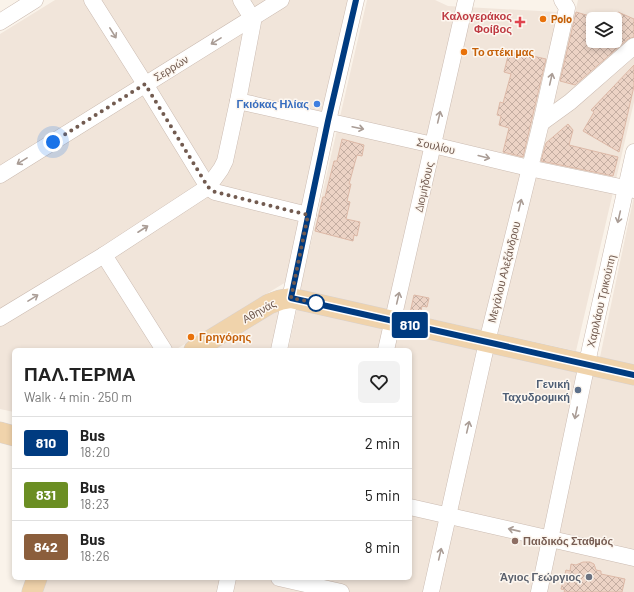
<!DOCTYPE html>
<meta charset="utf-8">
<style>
body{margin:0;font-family:Barlow,sans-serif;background:#f2f2f2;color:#222;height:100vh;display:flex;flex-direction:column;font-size:15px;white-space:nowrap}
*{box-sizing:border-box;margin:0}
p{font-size:13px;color:#767676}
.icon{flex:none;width:22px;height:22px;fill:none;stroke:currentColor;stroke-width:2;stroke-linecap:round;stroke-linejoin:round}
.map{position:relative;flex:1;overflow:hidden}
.sheet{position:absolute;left:12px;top:348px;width:400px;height:232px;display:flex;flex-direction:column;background:#fff;border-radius:6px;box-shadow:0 2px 6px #0003}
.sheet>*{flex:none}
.badge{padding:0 8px;border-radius:3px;font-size:14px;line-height:26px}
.controls{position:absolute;left:586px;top:12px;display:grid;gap:8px}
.controls a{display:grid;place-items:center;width:36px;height:36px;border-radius:6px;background:#fff;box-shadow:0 2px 6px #0003;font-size:20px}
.you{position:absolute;width:20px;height:20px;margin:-10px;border:3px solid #fff;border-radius:50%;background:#1a73e8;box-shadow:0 0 0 6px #1a73e833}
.map>.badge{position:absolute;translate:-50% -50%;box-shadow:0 0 0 2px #fff}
.round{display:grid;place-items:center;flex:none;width:42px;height:42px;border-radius:6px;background:#f2f2f2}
.summary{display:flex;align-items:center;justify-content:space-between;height:68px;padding:0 12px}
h1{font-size:19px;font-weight:800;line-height:30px}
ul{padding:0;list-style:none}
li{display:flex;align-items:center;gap:12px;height:52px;padding:0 12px;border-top:1px solid #e0e0e0}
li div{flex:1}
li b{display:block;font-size:15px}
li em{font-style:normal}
li .badge{min-width:44px;font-weight:700;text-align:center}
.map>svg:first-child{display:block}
</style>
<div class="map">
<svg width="634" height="592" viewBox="0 0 634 592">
<defs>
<pattern id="building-cross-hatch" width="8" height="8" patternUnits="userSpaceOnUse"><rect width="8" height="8" fill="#ecd3c5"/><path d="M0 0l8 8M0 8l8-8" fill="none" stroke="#c4aea2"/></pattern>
</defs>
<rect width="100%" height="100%" fill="#faf3ea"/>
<!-- residential -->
<g fill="#f1e5da" fill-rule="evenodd">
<path d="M55,0H350L286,282L175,350H14V412L0,409V34Z"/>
<path d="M367,0H435L448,6L575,13L578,0H634V102L576,351L300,290ZM593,19H615V41H593Z"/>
<path d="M634,196V365L600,357Z"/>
<path d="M271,307L281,309L272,350H206Z"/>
<path d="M297,308L634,383V592H233L236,578H410V350H288Z"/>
<path d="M44,578H220L217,592H41Z"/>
</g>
<!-- building -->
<g fill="url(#building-cross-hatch)" stroke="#ddb9a7">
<path d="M576,12L593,17V41H615V18L618,12L634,19V37L628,39L575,85L560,81Z"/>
<path d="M515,52L546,59L523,157L503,152L509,128L499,125L501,116L497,115L500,102L503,103L511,74L504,72L508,56L514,58Z"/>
<path d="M634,65V86L619,152L583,131L594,112L591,110Z"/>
<path d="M568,124L573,130L569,145L618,157L613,176L541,161L546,143Z"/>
<path d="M342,139L364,145L362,156L357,155L349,184H351L347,201L350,202L346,219L360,222L357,236L354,235L353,241L315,231L323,197H325L334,161H337Z"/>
<path d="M414,295L429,298L427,307L422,306L420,315L410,313Z"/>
<path d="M583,562H590L594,564L596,570L601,571V574L625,579L622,592H564L565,590L561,589L566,570L570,571L571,564L576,565Z"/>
</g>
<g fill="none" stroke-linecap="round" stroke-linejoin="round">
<!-- minor casing -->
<g stroke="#cbbbb1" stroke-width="17">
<g id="minor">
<path d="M92,0L145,84L208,187L215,192L308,215"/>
<path d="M0,22L35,0"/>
<path d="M238,101L433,145L529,168L634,190"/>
<path d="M541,123L570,102L634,46"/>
<path d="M0,175L281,0"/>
<path d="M104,255L164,350"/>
<path d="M0,318L104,255L208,187L221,169L225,161L238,101L253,22L252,18L241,0"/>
<path d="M279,350L328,121L356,0"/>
<path d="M386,350L466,0"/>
<path d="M410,507L634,558"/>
<path d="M279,578L341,592"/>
<path d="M225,592L228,578"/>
<path d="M431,592L487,342L541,123L567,8L562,0"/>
<path d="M539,592L590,349L634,152"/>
</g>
</g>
<!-- major casing -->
<g stroke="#d8d1ce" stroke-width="21">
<g id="major">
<path d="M194,350L269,304L280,300L291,298L634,375"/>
<path d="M0,432L14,436"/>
<path d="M32,592L37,578"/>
</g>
</g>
<!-- minor -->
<use href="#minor" stroke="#fff" stroke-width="16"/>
<!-- major -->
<use href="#major" stroke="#f0d3ab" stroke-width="20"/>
</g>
<!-- one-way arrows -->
<defs><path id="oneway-shaft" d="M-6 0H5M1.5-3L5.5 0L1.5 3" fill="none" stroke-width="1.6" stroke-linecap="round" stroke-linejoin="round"/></defs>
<g stroke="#aa9d96">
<use href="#oneway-shaft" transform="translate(113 33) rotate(58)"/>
<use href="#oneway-shaft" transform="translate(216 41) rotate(148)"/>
<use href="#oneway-shaft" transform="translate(551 79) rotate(-77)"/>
<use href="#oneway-shaft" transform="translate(439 117) rotate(-77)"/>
<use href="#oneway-shaft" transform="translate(358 128) rotate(12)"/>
<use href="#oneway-shaft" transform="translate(484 157) rotate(14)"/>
<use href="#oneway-shaft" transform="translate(22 161) rotate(148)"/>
<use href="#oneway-shaft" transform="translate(520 205) rotate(-76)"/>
<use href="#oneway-shaft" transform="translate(619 217) rotate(103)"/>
<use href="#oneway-shaft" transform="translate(143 229) rotate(-33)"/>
<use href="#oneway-shaft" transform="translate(33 298) rotate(-32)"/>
<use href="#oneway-shaft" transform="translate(398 298) rotate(-77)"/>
<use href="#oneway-shaft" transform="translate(576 413) rotate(102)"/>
<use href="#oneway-shaft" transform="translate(468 427) rotate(-77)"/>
<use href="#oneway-shaft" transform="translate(514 530) rotate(-167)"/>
<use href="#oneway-shaft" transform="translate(440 554) rotate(-77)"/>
</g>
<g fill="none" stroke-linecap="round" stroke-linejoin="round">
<!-- line casing -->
<g stroke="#fff" stroke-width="9">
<path id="line" d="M356,0L328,121L291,298L634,375"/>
</g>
<!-- line -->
<use href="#line" stroke="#003b80" stroke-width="6"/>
<!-- walk -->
<path stroke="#725b50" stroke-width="4" stroke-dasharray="0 7.2" d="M53,142L145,84L208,187L215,192L308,215L291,298L316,303"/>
</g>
<!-- markers -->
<g fill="#e8710a" stroke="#fdf7f0" stroke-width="1.5">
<circle cx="543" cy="19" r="4"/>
<circle cx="464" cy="52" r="4"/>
<circle cx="191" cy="337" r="4"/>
</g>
<path fill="#e0444e" stroke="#fdf7f0" stroke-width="1.5" d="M518 16h4v4h4v4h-4v4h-4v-4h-4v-4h4z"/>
<circle fill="#3f7fe0" stroke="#fdf7f0" stroke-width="1.5" cx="317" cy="104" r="4"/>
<circle fill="#fff" stroke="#003b80" stroke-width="2" cx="316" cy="303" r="8"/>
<circle fill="#5c6f8a" stroke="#fdf7f0" stroke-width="1.5" cx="578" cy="390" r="4"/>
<circle fill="#8d6e63" stroke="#fdf7f0" stroke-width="1.5" cx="515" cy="541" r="4"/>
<circle fill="#6b7280" stroke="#fdf7f0" stroke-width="1.5" cx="589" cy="577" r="4"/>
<g text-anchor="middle" stroke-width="3" stroke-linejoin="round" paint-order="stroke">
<!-- health labels -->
<g font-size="11" font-weight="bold" fill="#be3a42" stroke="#fdf7f0" text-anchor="end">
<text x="512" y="20">Καλογεράκος<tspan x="512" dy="13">Φοίβος</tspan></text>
</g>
<!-- food labels -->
<g font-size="11" font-weight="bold" fill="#c56008" stroke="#fdf7f0" text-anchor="start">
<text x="551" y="23">Polo</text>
<text x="472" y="56">Το στέκι μας</text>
<text x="199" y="341">Γρηγόρης</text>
</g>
<!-- street labels -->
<g font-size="11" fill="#725b50" stroke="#fdf7f0">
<text transform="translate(171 68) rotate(-32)" y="4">Σερρών</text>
<text transform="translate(436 146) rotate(13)" y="4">Σουλίου</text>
<text transform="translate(424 187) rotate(-77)" y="4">Διομήδους</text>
<text transform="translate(504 272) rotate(-76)" y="4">Μεγάλου Αλεξάνδρου</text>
<text transform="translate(601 301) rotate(-77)" y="4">Χαριλάου Τρικούπη</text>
<text transform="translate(259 311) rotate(-29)" y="4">Αθηνάς</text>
</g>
<!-- shop labels -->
<g font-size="11" font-weight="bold" fill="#366cbe" stroke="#fdf7f0" text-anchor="end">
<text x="309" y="108">Γκιόκας Ηλίας</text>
</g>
<!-- service labels -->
<g font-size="11" font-weight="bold" fill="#4e5e75" stroke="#fdf7f0" text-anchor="end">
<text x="570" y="388">Γενική<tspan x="570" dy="13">Ταχυδρομική</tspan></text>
</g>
<!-- education labels -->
<g font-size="11" font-weight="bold" fill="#785e54" stroke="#fdf7f0" text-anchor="start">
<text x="523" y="545">Παιδικός Σταθμός</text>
</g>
<!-- worship labels -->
<g font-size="11" font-weight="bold" fill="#5b616d" stroke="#fdf7f0" text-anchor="end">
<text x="581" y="581">Άγιος Γεώργιος</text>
</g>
</g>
</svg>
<div class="controls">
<a><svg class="icon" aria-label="layers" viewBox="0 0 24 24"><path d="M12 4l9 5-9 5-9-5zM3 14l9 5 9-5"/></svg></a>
</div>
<div class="you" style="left:53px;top:142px"></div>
<b class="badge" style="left:410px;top:325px;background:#003b80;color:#fff">810</b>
<section class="sheet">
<div class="summary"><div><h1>ΠΑΛ.ΤΕΡΜΑ</h1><p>Walk · 4 min · 250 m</p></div><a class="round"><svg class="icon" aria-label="heart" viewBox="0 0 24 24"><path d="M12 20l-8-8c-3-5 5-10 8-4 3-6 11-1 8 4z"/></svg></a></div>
<ul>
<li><span class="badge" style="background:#003b80;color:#fff">810</span><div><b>Bus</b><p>18:20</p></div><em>2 min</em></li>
<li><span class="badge" style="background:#6b8e23;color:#fff">831</span><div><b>Bus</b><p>18:23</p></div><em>5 min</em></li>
<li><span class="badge" style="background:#8b5e3c;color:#fff">842</span><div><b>Bus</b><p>18:26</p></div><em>8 min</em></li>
</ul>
</section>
</div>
